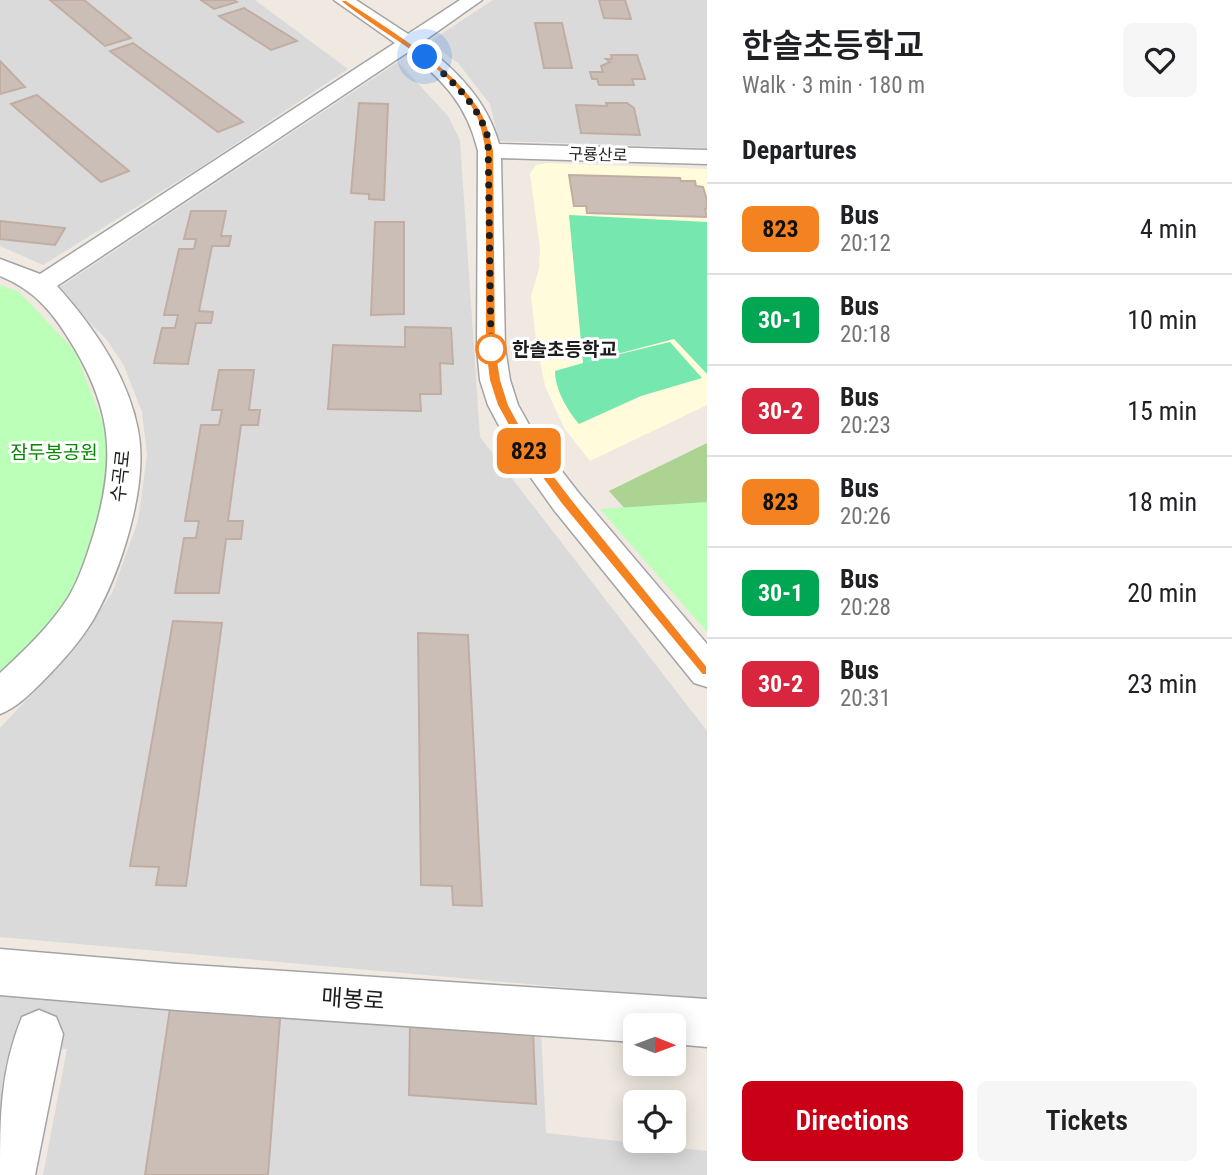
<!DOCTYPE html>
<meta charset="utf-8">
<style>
body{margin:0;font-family:"Roboto Condensed","Noto Sans KR",sans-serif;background:#f6f6f6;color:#202124;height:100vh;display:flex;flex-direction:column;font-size:26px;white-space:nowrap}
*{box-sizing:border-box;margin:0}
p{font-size:23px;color:#757577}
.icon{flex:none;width:38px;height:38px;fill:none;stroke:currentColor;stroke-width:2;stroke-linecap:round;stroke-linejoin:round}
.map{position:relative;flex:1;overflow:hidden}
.sheet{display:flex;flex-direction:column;background:#fff;width:525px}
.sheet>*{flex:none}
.badge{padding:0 14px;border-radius:10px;font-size:24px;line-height:46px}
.needle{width:46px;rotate:91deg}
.controls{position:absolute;left:623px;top:1013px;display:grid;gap:14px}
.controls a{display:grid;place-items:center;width:63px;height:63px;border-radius:10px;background:#fff;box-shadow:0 4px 18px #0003;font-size:35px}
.you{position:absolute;width:35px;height:35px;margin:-18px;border:5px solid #fff;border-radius:50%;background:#1a73e8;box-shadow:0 0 0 10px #1a73e833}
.map>.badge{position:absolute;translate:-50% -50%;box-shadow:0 0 0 4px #fff}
h2{padding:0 35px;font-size:26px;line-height:63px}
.round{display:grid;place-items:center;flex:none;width:74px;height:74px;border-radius:10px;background:#f6f6f6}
.head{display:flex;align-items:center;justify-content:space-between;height:119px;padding:0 35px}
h1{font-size:33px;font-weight:600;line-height:52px}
.button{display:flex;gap:14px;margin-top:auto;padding:14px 35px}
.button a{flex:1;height:80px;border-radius:10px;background:#ca0016;color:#fff;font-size:28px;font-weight:600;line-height:80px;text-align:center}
.button a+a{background:#f6f6f6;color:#202124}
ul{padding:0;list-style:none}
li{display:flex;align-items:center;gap:21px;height:91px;padding:0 35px;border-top:2px solid #e0e0e0}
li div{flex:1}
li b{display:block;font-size:26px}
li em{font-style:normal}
li .badge{min-width:77px;font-weight:700;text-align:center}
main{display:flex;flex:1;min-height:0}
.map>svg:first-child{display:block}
</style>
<main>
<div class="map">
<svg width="707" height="1175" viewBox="0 0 707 1175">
<rect width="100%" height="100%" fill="#efe9e1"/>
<!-- residential -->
<g fill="#dbdada">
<path d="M0,0H255L348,69L196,170L43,265L0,246Z"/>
<path d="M493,0H707V148L499,141L490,104L458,63L429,42Z"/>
<path d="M398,62L448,116L460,140L480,437L707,731V1000L0,937V728L73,650L112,593L138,521L147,455L142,412L124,366L107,340L57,289Z"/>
<path d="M0,989L541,1029L546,1133L707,1151V1175H43L67,1049L20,1048L0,1133Z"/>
</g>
<!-- education -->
<path fill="#fffbdb" d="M547,163L707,169V405L590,461L564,428L545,386L536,340L531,296L539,269L540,248L530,174L536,165Z"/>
<!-- forest -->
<path fill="#acd392" d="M707,443V600L609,491Z"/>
<!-- park -->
<g fill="#bbffb9">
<path d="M0,285L19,292L75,351L109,439L104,513L66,606L32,645L0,672Z"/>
<path d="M707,502V632L600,509Z"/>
</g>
<!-- pitch -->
<path fill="#76e7af" d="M569,215L707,222V374L674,339L583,363L670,342L702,378L641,396L579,424C567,410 555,389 555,371L583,363Z"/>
<!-- building -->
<g fill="#cbbeb7" stroke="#c2ada2" stroke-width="2">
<path d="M50,0H84L131,38L105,46Z"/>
<path d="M201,0H234L237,2L214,9Z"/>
<path d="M599,0H625L631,19L604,18Z"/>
<path d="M244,8L297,41L271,50L219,16Z"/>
<path d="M535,23H562L572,68H544Z"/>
<path d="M133,43L243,122L218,132L110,51Z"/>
<path d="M611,55H637L645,79H632L634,85H599L597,79H592L590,72H603L601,66L610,62L606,59H612Z"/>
<path d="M0,61L25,87L0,94Z"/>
<path d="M37,95L129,171L101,182L11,104Z"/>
<path d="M359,103L388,104L384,200L369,199V194L351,193Z"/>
<path d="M606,103H627L634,108L640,135L581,133L576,105L607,106Z"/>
<path d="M569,175L680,178L681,181H695L696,186L703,187L707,200V209H705L707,217L587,213L586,206H574Z"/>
<path d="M191,211H226L221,236H231L229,246H212L199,311L213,312L211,323H196L188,364L154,363L162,328H175L178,315H164L179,249H194L196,239H184Z"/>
<path d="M0,221L65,228L55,245L0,239Z"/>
<path d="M375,222H404V314L371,315Z"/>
<path d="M405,327L451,328L453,364L440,363L441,394H420L421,411L328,409L333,345L405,347Z"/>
<path d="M219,370H254L249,410H260L258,425H241L228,521H243L241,539H226L219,593H175L184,538H196L199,521H185L201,425H219L222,410H212Z"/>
<path d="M173,621L222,623L186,886L156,885L159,867L130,866Z"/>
<path d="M418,633L468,635L482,906L453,905L452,886L421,885Z"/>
<path d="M171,1002L281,1006L268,1175H145Z"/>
<path d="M410,1023L533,1031L536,1104L409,1095Z"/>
</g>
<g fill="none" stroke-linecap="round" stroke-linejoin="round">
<!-- minor casing -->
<g stroke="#a4a4a4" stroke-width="3">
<g id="minor">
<path d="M334,0H356L408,34L460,0H482L421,43C456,70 487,100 499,144L707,150V164L501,158L505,348L510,380L518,405L537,439L578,492L707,644V687L694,683L554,510L514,454L488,405L480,380L477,348L478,151C467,105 444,81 408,52L57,286C93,326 128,376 138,430C149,485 121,572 93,620C79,643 61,663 42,682C29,695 17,707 0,714V673C25,650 50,626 68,598C80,578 87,555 94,533C115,462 113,414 75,349C55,315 37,291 0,276V259L40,274L395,43Z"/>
<path d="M0,949L177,964L707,999V1047L674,1044V1026H635V1042L177,1010L0,995Z"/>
<path d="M39,1010L56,1017L63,1034L35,1175H0C0,1118 0,1071 22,1017Z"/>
</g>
</g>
<!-- minor -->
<use href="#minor" fill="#fff" fill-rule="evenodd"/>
</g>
<!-- line -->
<path fill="#f58220" stroke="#fff" stroke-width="2" d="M339,0H346C388,28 463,71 485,119C489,128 491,140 494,150L496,348L501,380L509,405L530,444L571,498L707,666V675H702L562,505L521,449L497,405L489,380L485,348V150C482,140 481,129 477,119C454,67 380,36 339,0Z"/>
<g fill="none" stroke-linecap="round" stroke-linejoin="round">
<!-- walk -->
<path stroke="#1d1d1d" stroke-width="7" stroke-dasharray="0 12.6" d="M425,57C452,81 478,103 488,138L491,349"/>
</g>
<!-- markers -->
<circle fill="#fff" stroke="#f58220" stroke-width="3.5" cx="491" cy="349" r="14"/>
<g text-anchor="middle" stroke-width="6" stroke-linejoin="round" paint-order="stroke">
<!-- far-street labels -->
<g font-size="16" fill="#1d1d1d" stroke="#fff">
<text transform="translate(598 154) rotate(2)" y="6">구룡산로</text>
</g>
<!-- stop labels -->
<g font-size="19" font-weight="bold" fill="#1d1d1d" stroke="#fff" text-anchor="start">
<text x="512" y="356">한솔초등학교</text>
</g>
<!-- park labels -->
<g font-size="19" fill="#048600" stroke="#fff">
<text x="54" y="459">잠두봉공원</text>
</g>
<!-- street labels -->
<g font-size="19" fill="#1d1d1d" stroke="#fff">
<text transform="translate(120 476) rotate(-84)" y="7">수곡로</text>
</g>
<!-- near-street labels -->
<g font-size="23" fill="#1d1d1d" stroke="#fff">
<text transform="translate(353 999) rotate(4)" y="8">매봉로</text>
</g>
</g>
</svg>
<div class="controls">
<a><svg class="needle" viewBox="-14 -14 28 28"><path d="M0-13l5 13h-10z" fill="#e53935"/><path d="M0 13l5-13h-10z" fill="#757577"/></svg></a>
<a><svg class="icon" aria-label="locate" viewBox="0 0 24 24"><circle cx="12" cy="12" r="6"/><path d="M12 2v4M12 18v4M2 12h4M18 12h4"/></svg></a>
</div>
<div class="you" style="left:425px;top:57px"></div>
<b class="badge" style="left:529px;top:451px;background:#f58220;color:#111">823</b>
</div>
<section class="sheet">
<div class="head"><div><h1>한솔초등학교</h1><p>Walk · 3 min · 180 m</p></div><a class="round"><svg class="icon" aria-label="heart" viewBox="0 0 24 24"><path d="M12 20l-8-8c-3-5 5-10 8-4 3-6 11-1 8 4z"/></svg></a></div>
<h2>Departures</h2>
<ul>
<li><span class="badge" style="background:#f58220;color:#111">823</span><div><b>Bus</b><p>20:12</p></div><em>4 min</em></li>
<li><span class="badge" style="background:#00a651;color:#fff">30-1</span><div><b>Bus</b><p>20:18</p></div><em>10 min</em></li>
<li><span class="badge" style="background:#d7263d;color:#fff">30-2</span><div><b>Bus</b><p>20:23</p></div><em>15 min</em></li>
<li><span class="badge" style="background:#f58220;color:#111">823</span><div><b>Bus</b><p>20:26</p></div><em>18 min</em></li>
<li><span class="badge" style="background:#00a651;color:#fff">30-1</span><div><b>Bus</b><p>20:28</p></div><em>20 min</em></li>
<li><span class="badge" style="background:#d7263d;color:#fff">30-2</span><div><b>Bus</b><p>20:31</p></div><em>23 min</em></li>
</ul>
<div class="button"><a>Directions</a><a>Tickets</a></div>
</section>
</main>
